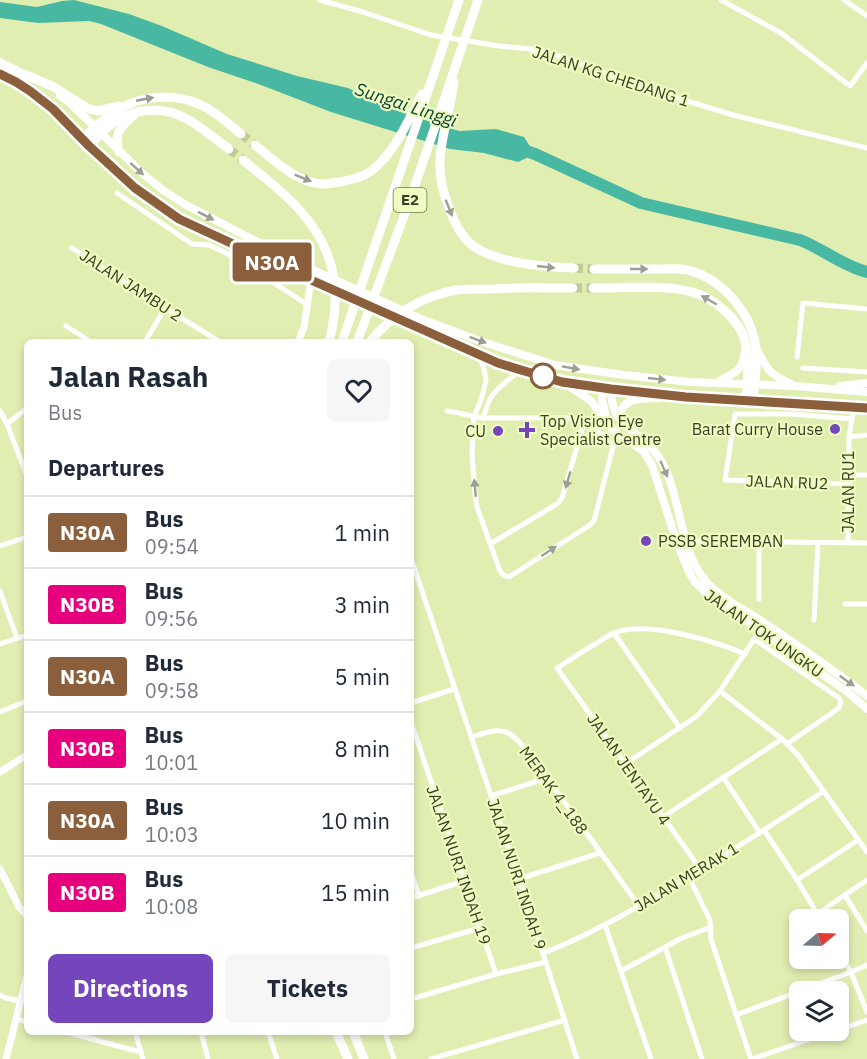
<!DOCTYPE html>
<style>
body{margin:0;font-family:"IBM Plex Sans",sans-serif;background:#f6f6f7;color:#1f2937;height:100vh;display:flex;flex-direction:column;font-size:22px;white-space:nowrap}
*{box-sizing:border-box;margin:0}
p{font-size:20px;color:#747a83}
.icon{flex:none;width:33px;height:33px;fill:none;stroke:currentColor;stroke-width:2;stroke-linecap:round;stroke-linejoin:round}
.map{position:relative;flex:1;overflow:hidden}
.sheet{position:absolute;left:24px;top:339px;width:390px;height:696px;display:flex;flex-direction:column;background:#fff;border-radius:9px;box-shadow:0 3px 9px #0003}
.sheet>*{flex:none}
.badge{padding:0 12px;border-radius:4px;font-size:21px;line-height:39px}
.needle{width:39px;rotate:71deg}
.buttons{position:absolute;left:789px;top:909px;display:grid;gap:12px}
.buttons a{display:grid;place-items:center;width:60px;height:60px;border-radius:9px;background:#fff;box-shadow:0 3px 9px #0003;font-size:30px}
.map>.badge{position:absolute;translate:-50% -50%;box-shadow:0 0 0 3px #fff}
h2{padding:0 24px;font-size:22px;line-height:54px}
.round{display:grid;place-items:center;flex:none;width:63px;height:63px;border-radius:9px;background:#f6f6f7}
.head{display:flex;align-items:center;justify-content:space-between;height:102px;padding:0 24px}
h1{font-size:28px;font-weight:800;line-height:45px}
.primary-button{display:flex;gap:12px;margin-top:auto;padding:12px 24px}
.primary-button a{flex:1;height:69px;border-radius:9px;background:#7545bc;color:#fff;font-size:24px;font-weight:800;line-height:69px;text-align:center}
.primary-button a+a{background:#f6f6f7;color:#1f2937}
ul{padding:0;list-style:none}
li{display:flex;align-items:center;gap:18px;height:72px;padding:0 24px;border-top:2px solid #e0e1e3}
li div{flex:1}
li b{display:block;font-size:22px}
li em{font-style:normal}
li .badge{min-width:66px;font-weight:700;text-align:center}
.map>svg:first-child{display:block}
</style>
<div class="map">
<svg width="867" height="1059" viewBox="0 0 867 1059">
<rect width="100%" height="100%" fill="#e1eeb2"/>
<!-- water -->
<path fill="#49b8a3" d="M74,0L129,14L162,26L227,54L297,76L348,88L403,113L459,131L496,129L524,137L535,154L518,162L484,153L450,149L331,112L261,85L208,67L101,24L89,21L38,23L0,18V2L37,7L62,1Z"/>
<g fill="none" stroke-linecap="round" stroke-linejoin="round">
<!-- river -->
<path stroke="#49b8a3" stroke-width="12" d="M520,149L535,154L641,203L800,240C823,249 843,266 867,272"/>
<!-- motorway-tunnel -->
<g stroke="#bfcb96" stroke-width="9" stroke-dasharray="9 4.5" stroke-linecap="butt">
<path d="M241,134L255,145"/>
<path d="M229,149L243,160"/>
<path d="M574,268L594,269"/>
<path d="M573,288H593"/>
</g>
<!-- minor -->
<g stroke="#fff" stroke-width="5">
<path d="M320,0L360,11L431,35L499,46L531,49L553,54L658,92L733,115L867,148"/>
<path d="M721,0L781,33L850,86L867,63"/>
<path d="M844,0L867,16"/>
<path d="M117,193L192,244L209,245L232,256L308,305"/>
<path d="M72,248L165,308L220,342"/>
<path d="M66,326L91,342"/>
<path d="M145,342L165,308"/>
<path d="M797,357L803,303L867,309"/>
<path d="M803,368L867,372"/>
<path d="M0,411L7,424L27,476"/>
<path d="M447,411C459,412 471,417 483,418H567C580,420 608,434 613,447L594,521L590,525L509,577L503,575L500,571L477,507L475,494L472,453L474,417L482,397L486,380L484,369L479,355"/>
<path d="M483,418C485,412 487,405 490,399C497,387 510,379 521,370"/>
<path d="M7,424L27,408"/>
<path d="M849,437L867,435"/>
<path d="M849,475H867"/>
<path d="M849,484L725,480L735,414H792L852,419"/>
<path d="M848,542L849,437L854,406"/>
<path d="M677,543L686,541H706L867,543"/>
<path d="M490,544L557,504L562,498L584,423"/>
<path d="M0,546L27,537"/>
<path d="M411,558L519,879L577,1059"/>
<path d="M0,591L17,638"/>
<path d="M759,599V541"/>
<path d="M845,604H867"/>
<path d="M814,620L818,542"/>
<path d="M614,633L680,728"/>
<path d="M754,639L839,698L841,702L839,708L787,744"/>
<path d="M0,644L27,635"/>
<path d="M720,691L782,739L798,755L867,852"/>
<path d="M411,703L454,689"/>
<path d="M0,712L27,701"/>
<path d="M411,722L496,974"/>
<path d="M472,737C506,725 510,730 532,757L639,906"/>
<path d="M625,764L697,716L720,691L762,627"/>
<path d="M723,777L760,833"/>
<path d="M491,796L547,778"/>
<path d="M663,817L782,739"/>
<path d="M764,830L797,880L821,920"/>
<path d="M701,870L557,668C570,660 583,651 597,643C603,639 610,634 617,632C648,621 715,641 745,654"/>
<path d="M411,872L419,896"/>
<path d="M689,877L710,920L711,939L751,1059"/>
<path d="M519,879L600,853"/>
<path d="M797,880L858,840"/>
<path d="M845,895L867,931"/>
<path d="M411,898L464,881"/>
<path d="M817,914L867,880"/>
<path d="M605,925L651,1059"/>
<path d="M665,947L702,1059"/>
<path d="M411,948L480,928"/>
<path d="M838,950L851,972L867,1012"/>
<path d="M543,953C581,939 615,920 649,900C709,866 766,829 824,791"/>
<path d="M621,971L682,938L711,927"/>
<path d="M0,995L6,998L21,1001"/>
<path d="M411,999L496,974L546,962"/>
<path d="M736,1015L851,972L867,965"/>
<path d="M17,1019L27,1022"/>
<path d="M838,1030L867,1020"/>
<path d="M66,1032L140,1052"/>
<path d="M135,1032L143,1059"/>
<path d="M201,1032L208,1059"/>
<path d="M268,1032L277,1059"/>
<path d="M385,1032L394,1059"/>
<path d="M431,1059L565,1020"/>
<path d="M752,1059L836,1030"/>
</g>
<!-- tertiary -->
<g stroke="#fff" stroke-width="7">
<path d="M298,342L304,327L311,280"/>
<path d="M0,772L27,755"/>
<path d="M0,869L19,907L27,916"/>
<path d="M6,1059L27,976"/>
</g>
<!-- secondary -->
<g stroke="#fff" stroke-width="8">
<path d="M603,387L602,400L604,408L606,418L612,429L644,452L652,465L677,543L690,574L695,582L711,597L760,630L849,693L867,709"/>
<path d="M611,389C611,431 640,428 658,456C680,489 678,538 699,572C712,594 742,608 763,622C798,646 834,670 867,696"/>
</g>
<!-- trunk -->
<g stroke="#fff" stroke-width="8">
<path d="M0,62L32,78"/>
<path d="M0,74L16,82L53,109L89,146L135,188L179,219L311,280L498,363L562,382L611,389L686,397L867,408"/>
<path d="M60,96L68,101L95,127L142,173L164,191L186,205L304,266L421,319L480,341L555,365L624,375L690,382L795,386L867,392"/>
<path d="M756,347C767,370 768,373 791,384"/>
<path d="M719,381C736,373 743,370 745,350"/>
<path d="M566,384L591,401L603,418L612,429"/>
<path d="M840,386L867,383"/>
<path d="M618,418C624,396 640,399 659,398"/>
</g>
<!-- motorway -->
<g stroke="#fff" stroke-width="9">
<path d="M26,75L52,86L89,109L98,111L119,106"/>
<path d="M454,82C451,105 444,127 441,150C438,168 441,187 448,205C453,220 461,238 475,247C499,264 545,267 574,268"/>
<path d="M82,139C106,116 127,98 162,97C177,97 190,99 203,106C217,113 229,124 241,134"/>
<path d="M255,145C275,161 296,182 322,184C330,184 338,182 345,181C357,178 369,175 378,165C398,146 409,118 422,94"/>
<path d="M89,146C95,140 102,132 109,126C130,108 163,105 187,119C202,127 215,139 229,149"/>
<path d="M119,152C114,133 119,128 133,116"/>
<path d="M243,160C261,175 280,189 296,206C334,246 343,289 329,342"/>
<path d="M594,269C614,269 634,269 655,269C665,269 677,268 687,270C722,278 752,313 756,349C758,366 754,384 753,401"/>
<path d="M593,288C623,288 671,284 698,294C709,298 717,304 725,311C735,320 744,332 746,346C750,364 747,382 746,400"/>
<path d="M342,342L459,0"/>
<path d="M357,342L410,200L478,0"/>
<path d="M370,342C391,315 422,296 456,290C468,289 481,289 494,289C520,287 547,288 573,288"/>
<path d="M336,1032L348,1059"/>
<path d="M353,1032L364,1059"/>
</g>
</g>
<!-- one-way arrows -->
<defs><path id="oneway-solid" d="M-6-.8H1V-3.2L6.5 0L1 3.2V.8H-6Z" transform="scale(1.5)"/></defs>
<g fill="#9c9f92">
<use href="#oneway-solid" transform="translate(145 99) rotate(-11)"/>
<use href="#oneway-solid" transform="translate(137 169) rotate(42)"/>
<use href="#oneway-solid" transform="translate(303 178) rotate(22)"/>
<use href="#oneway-solid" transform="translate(449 208) rotate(68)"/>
<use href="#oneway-solid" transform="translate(206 216) rotate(27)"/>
<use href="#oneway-solid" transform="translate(546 267) rotate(6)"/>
<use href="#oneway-solid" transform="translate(639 269)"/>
<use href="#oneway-solid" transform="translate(709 300) rotate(-150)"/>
<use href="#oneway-solid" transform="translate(478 340) rotate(20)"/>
<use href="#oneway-solid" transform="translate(571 368) rotate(10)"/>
<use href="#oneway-solid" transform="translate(657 379) rotate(6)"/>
<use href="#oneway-solid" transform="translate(664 469) rotate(66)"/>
<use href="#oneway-solid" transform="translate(568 480) rotate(106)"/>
<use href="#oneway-solid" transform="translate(475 488) rotate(-95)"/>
<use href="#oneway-solid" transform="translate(549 551) rotate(-33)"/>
<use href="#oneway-solid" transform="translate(847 681) rotate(35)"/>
</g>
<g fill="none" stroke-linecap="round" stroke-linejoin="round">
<!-- line casing -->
<g stroke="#fff" stroke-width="14">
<path id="line" d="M0,74L16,82L30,91L53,109L89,146L135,188L179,219L311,280L498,363L521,370L562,382L611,389L686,397L867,408"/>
</g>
<!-- line -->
<use href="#line" stroke="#8b5e3c" stroke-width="9"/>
</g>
<!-- markers -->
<circle fill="#fff" stroke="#8b5e3c" stroke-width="3" cx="543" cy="376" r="12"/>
<g fill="#7545bc" stroke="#eefcbf" stroke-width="2">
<circle cx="835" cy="429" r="6"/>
<path d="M524 421h6v6h6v6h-6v6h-6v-6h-6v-6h6z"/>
<circle cx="498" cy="431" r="6"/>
<circle cx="646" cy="541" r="6"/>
</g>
<g text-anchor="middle" stroke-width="4.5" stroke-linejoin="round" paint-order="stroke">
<!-- shield labels -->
<rect fill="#eefcbf" stroke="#6f7854" stroke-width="1.5" x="393.5" y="188" width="33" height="24" rx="4.5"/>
<g font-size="15" font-weight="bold" fill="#393f26">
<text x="410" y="205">E2</text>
</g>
<!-- street labels -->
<g font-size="16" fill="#393f26" stroke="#eefcbf">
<text transform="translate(611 76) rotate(18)" y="6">JALAN KG CHEDANG 1</text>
<text transform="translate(131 285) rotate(33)" y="6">JALAN JAMBU 2</text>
<text transform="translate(787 482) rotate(2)" y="6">JALAN RU2</text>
<text transform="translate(848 492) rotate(-90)" y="6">JALAN RU1</text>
<text transform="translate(764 633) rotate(35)" y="6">JALAN TOK UNGKU</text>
<text transform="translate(629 769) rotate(55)" y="6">JALAN JENTAYU 4</text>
<text transform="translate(554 790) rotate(54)" y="6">MERAK 4_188</text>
<text transform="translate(459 865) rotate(71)" y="6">JALAN NURI INDAH 19</text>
<text transform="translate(517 874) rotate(72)" y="6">JALAN NURI INDAH 9</text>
<text transform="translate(686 877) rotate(-31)" y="6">JALAN MERAK 1</text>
</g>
<!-- poi labels -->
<g font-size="16" fill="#393f26" stroke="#eefcbf" text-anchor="start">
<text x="540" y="427">Top Vision Eye<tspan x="540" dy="18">Specialist Centre</tspan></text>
<text x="823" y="435" text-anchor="end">Barat Curry House</text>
<text x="486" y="437" text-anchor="end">CU</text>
<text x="658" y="547">PSSB SEREMBAN</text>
</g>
<!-- water labels -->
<g font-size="18" font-style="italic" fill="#093c34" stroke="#eefcbf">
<text transform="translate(406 105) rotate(18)" y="6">Sungai Linggi</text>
</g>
</g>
</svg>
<div class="buttons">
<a><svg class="needle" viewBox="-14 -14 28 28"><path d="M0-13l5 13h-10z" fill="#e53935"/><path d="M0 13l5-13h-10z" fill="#747a83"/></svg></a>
<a><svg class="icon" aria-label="layers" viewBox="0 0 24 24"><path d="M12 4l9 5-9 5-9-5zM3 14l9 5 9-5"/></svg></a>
</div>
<b class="badge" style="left:272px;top:262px;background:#8b5e3c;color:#fff">N30A</b>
<section class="sheet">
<div class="head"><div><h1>Jalan Rasah</h1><p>Bus</p></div><a class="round"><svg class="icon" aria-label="heart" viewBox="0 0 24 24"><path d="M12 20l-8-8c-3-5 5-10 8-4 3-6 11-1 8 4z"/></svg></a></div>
<h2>Departures</h2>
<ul>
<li><span class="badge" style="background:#8b5e3c;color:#fff">N30A</span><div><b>Bus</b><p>09:54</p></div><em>1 min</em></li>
<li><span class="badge" style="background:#e6007e;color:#fff">N30B</span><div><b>Bus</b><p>09:56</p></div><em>3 min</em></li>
<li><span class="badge" style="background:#8b5e3c;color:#fff">N30A</span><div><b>Bus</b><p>09:58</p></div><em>5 min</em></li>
<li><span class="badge" style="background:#e6007e;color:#fff">N30B</span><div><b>Bus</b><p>10:01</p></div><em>8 min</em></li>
<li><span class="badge" style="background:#8b5e3c;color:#fff">N30A</span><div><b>Bus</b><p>10:03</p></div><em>10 min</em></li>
<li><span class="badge" style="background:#e6007e;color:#fff">N30B</span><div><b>Bus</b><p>10:08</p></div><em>15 min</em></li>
</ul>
<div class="primary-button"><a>Directions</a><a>Tickets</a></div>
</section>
</div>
